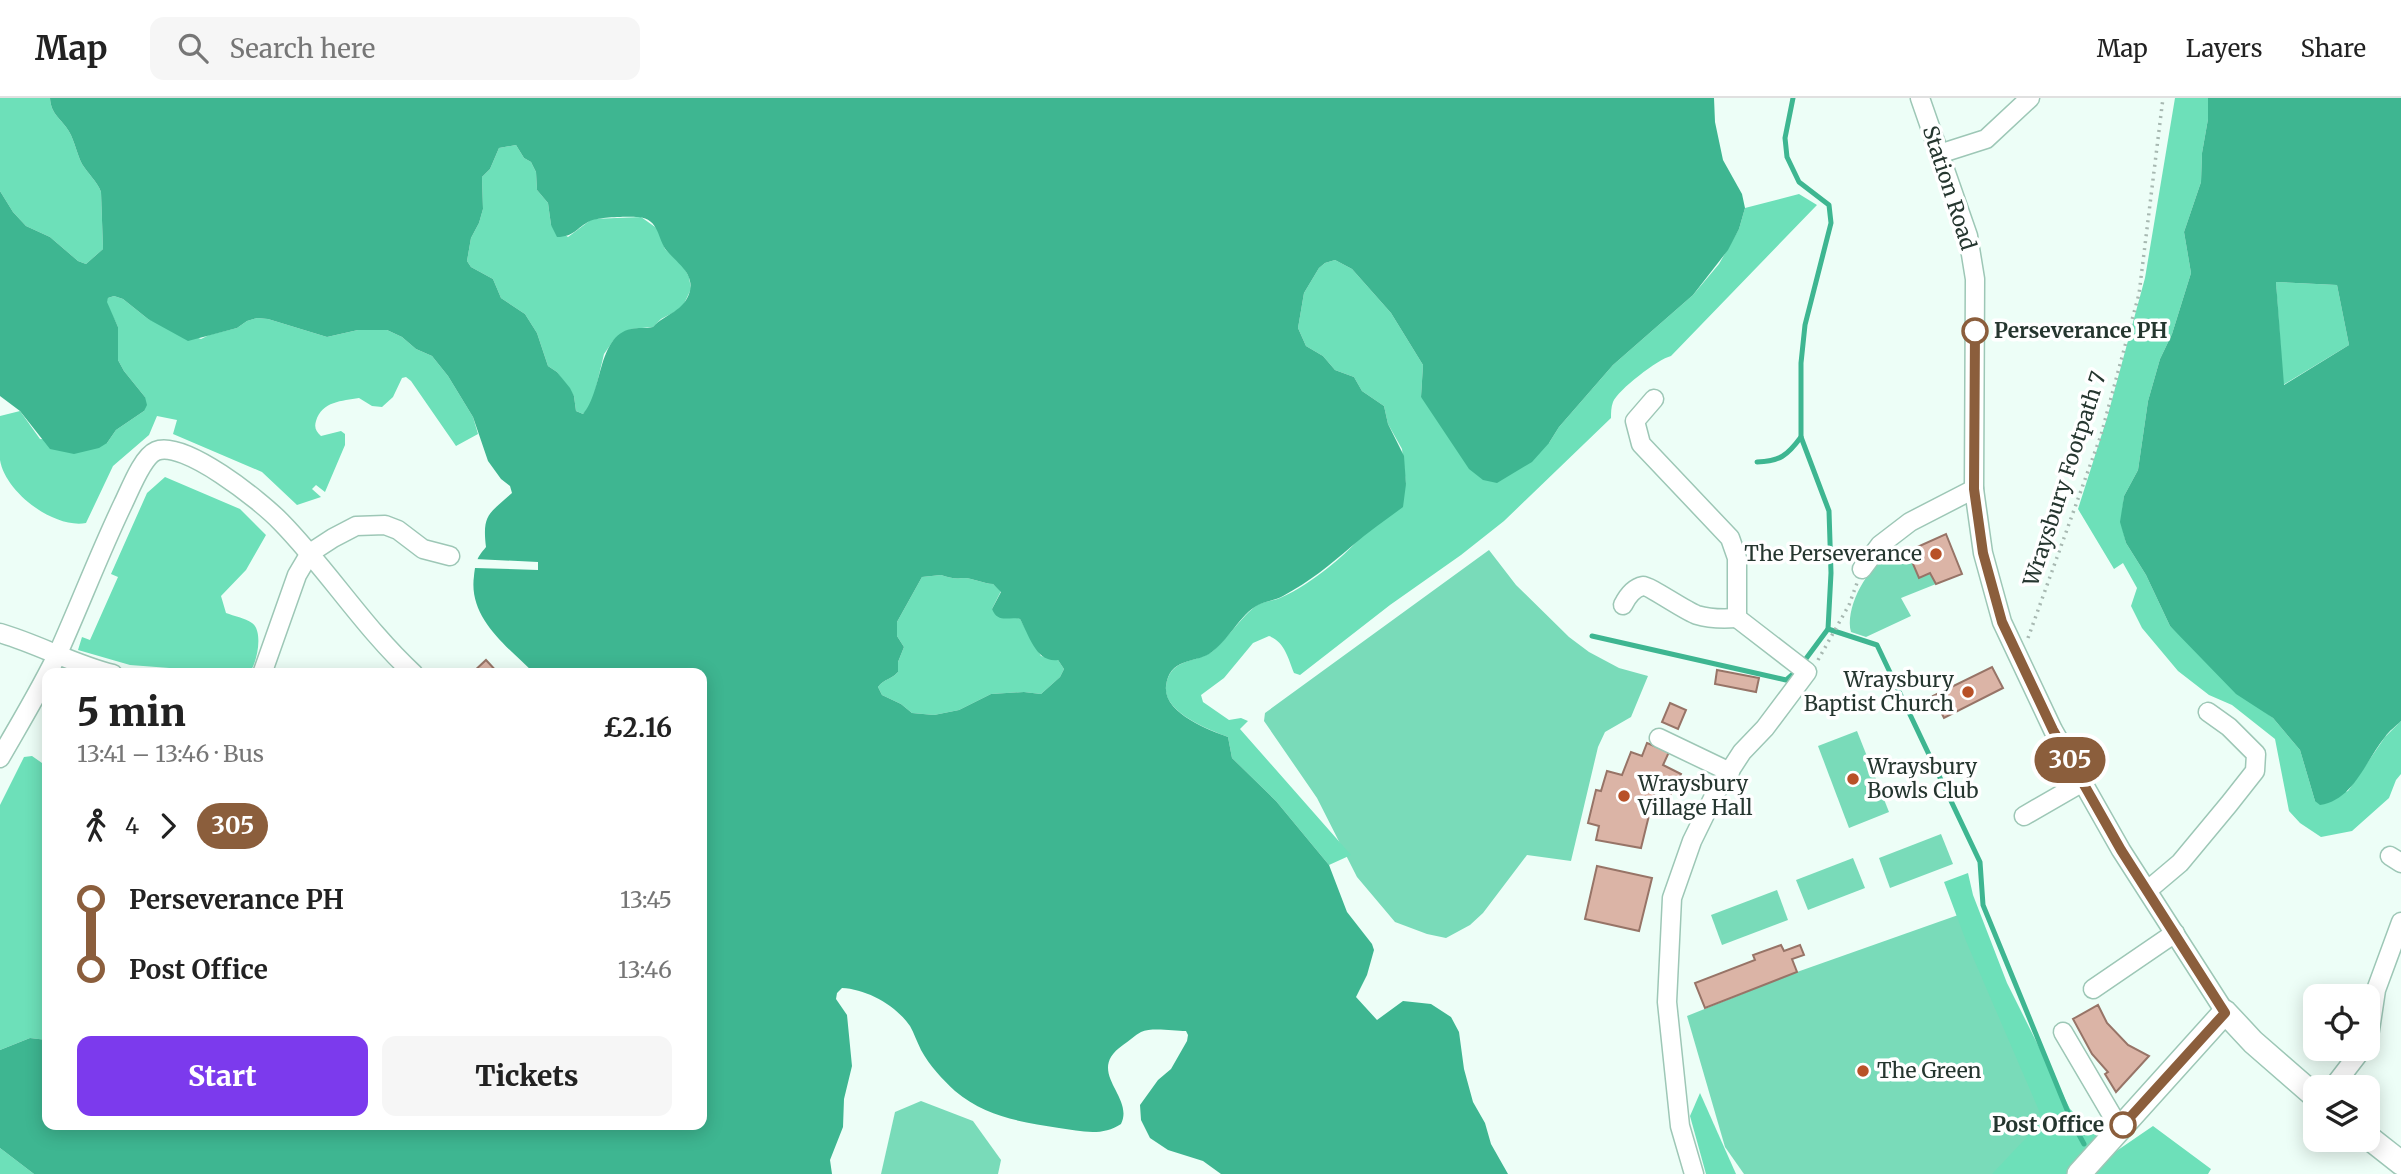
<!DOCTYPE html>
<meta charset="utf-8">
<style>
body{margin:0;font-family:Merriweather,serif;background:#f6f6f6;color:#222;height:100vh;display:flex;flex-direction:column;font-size:26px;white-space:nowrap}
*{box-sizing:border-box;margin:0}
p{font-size:23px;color:#767676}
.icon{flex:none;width:38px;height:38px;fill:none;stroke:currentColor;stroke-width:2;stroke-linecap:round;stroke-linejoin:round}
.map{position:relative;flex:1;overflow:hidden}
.drawer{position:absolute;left:42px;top:570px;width:665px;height:462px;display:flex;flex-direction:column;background:#fff;border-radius:14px;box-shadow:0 4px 18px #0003}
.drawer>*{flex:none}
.badge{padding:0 14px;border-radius:23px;font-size:24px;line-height:46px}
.tools{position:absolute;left:2303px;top:886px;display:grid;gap:14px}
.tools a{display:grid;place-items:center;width:77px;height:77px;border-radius:14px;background:#fff;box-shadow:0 4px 18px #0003;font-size:35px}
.map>.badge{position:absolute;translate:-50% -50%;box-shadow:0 0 0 4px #fff}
.legs{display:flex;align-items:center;gap:10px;height:77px;padding:0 35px;font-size:23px}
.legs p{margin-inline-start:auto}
.head{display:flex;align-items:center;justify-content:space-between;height:119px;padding:0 35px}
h1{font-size:38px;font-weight:800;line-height:52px}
.button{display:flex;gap:14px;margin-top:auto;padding:14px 35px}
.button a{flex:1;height:80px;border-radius:14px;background:#7c3aed;color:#fff;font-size:28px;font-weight:800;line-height:80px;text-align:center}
.button a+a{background:#f6f6f6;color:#222}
ul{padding:0 35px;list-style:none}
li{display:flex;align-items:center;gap:24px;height:70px;font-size:26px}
li i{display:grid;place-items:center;width:10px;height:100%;margin:0 9px;background:currentColor}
li i::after{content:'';width:18px;height:18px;margin:-9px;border:5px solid;border-radius:50%;background:#fff}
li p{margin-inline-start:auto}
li:first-child i{background:linear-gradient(#0000 50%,currentColor 0)}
li:last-child i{background:linear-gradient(currentColor 50%,#0000 0)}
header{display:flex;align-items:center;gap:42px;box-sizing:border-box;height:98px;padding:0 35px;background:#fff;border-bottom:2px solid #e0e0e0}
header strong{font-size:33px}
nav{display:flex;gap:38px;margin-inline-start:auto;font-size:24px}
.search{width:490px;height:63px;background:#f6f6f6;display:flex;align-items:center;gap:18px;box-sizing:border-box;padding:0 24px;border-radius:14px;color:#767676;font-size:26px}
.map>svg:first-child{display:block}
</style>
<header>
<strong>Map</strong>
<div class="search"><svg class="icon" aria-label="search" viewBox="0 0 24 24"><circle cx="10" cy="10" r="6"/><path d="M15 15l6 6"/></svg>Search here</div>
<nav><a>Map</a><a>Layers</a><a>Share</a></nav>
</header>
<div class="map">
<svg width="2401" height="1076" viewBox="0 0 2401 1076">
<rect width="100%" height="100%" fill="#edfef7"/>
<!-- green -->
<g fill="#79dbb9">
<path d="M1915,450L1921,461L1920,479L1930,475L1936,486L1901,500L1911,518L1866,539L1851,534C1845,512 1864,474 1884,462C1893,456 1905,454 1915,450Z"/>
<path d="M1489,452L1516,487L1569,539L1589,554L1619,570L1648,578L1631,619L1605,634L1598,649L1571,763L1527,757L1483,815L1470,827L1446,840L1427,836L1395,824L1357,779L1317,700L1264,623L1265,615Z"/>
<path d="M1857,633L1889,714L1849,730L1818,648Z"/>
<path d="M1941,736L1953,766L1890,790L1879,760Z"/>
<path d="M1853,760L1865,790L1808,812L1796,782Z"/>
<path d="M1777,792L1788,822L1722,847L1711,817Z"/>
<path d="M1961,816L2046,1028L2004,1076H1744L1725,1049L1687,918L1797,874Z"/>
<path d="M921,1003L973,1023L1001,1062L998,1076H881L895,1014Z"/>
</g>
<!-- forest -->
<g fill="#6de0b9">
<path d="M0,0H50C51,15 58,18 66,29C74,39 76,54 82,66C88,76 97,83 101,94L103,151L86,166L78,163L50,139L26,128L13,114L0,93Z"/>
<path d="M2175,0H2208V21L2202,55L2201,84L2184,134L2191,175L2172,236L2160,261L2148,303L2138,372L2124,398L2121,424L2126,445L2146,477L2170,528L2257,608L2273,620L2300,652L2315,703L2348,693L2385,639L2401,623V676L2396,682L2389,700L2352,733L2321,739L2300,725L2289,713L2275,641L2232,607L2209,597L2178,573L2142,530L2131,508L2137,490L2123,465L2114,471L2078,411L2107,320L2145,180Z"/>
<path d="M516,47L524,60L531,64L536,74L537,92L548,105L551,127L568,139L592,121L641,119L658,131L665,151L683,168L689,179L691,191L682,210L661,221L653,229L631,231L613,243L604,256L592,306L583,316L576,313L574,298L557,274L548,268L537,235L525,216L501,200L493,181L471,169L467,163L471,140L479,125L483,111L482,79L490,71L499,50Z"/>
<path d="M1799,96L1817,107L1671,258C1658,261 1618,292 1613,304C1611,309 1611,315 1611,320L1504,423L1461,457L1390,507L1300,577L1294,575C1288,560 1285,544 1269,538L1253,545L1224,580L1201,597L1203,604L1229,622L1241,620L1248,623L1240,631L1351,757L1329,767L1276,703L1232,660L1228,639C1209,632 1162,614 1166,588C1170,558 1198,566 1214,552C1227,541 1246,513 1259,506C1265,503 1273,503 1280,500C1297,493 1315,480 1329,469C1359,446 1382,414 1406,386L1402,351L1388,326L1384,308L1362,293L1354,279L1335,272L1323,258L1306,248L1298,230L1304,195L1319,170L1325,165L1335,162L1352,171L1391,215L1423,267L1421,299L1549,345L1559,329L1613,267L1693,197L1719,166L1739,131L1745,110Z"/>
<path d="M2276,184L2337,187L2349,247L2283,287Z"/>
<path d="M114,198L123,201L148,221L201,241L209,237L237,230L247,223L257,220L268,221L327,239L358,232H387L402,239L416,251L432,258L448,278L473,319L478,336L456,348L411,283L406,279L402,280L393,299L382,309L372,308L359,300C342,303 322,303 316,323C314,330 316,333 321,338L341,333L345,336V347L325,394L316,387L312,391L321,399L297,407L262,374L173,336L177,322L157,318L149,337L113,368L86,425C54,431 5,394 0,362C0,348 0,332 0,318L20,313L40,341L107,345L116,332L144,313L145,299L124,273L118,262V229L106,204L108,200Z"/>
<path d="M165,379L240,411L266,437L246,472L221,498L226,515C234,518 245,520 252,525C264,533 257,568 248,576L130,567L78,552L82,539L90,542L118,479L111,476L147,395Z"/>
<path d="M941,477C950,480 955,481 964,480C973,480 984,486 993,486L1001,493L992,511L1020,521L1041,558L1058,562L1064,571L1060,579L1041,596L1024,594L991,596L959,612L934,617L912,615L901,606L882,597L878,589C884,581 892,581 898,574V564L904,549L897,538V524L922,479Z"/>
<path d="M32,658L42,665L47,690V942L30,940L0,952V707L24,659Z"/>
<path d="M1968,775L1973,797L2007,885L2070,1011L2115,1054L2153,1028L2211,1071L2208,1076H1992L2043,1022L1966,843L1944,784Z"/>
<path d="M1700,995L1736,1076H1706L1690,1018Z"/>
<path d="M0,1050L34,1076H0Z"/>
</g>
<!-- water -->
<g fill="#3eb691" fill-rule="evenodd">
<path d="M50,0H1714L1715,24L1723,62L1742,96L1745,110L1739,131L1728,152L1693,197L1613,267L1559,329L1549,345L1532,364L1497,385L1483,382L1469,371L1421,299L1423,267L1391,215L1352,171L1335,162L1325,165L1319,170L1304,195L1298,230L1306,248L1323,258L1335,272L1354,279L1362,293L1384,308L1388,326L1404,358L1406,386L1403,409C1386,422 1368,434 1352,448C1330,467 1309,484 1283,498C1276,502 1266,503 1258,507C1240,516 1228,544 1209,556C1194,565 1169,560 1166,588C1163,615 1209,632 1228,639L1232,660L1276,703L1329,767L1347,814L1372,846L1374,852L1367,877L1356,899L1377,922L1403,903L1431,906L1451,919L1459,934L1464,971L1473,1004L1485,1025L1491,1046L1508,1076H1221L1203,1063L1168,1052L1150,1040L1141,1022L1140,1007L1158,982L1171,971L1187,943L1188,937L1186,933C1173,933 1152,929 1141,934C1135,937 1129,943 1123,947C1084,974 1135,998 1121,1026C1102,1039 1080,1033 1059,1030C1021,1024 986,1019 955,993C943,982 929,967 921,952C917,944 914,935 910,928C896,907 866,891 842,890L837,895L836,901L847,917L852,968L844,1001L843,1029L830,1062L832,1076H34L0,1050V952L30,940L47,942V1027H702V576H535C508,549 468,521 474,478C476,463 476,461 486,449C482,416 489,416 512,395L510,388L501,381L488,363L473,319L448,278L432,258L416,251L402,239L387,232H358L327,239L268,221L257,220L247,223L237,230L188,243L148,221L123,201L114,198L108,200L107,204L118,229V262L124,273L145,299L147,307L144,313L116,332L107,345L99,350L74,356L50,351L20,313L0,298V93L13,114L26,128L50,139L78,163L86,166L103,151L101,94C97,83 88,76 82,66C76,54 74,39 66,29C58,18 51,15 50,0ZM516,47L524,60L531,64L536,74L537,92L548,105L551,127L557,139C574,139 576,130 590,123C597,119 628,118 638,119C660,121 657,141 667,153C677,165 694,175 690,193C684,214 666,215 653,229C645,231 638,229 631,231C597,238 603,294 583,316L576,313L574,298L570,290L557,274L548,268L537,235L525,216L501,200L493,181L471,169L467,163L471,140L479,125L483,111L482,79L490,71L499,50ZM941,477C950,480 955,481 964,480C973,480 984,486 993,486L1001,494L992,511C998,526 1009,518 1020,521C1029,537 1036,565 1058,562L1064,571L1060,579L1041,596L1024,594L991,596L959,612L934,617L912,615L901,606L882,597L878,589C884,581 892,581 898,574V564L904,549L897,538V524L922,479Z"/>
<path d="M2208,0H2401V623C2396,628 2389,633 2385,639C2365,663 2354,702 2320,707L2315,703L2300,652L2273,620L2236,596L2170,528L2146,477L2126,445L2120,424L2124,398L2138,372L2148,303L2160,261L2172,236L2191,175L2184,134L2201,84L2202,55L2208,21ZM2276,184L2337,187L2349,247L2284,287Z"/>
</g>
<!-- pier -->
<path fill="#edfef7" d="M475,461L538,464V472L475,470Z"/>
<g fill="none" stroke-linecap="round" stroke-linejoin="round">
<!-- stream -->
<g stroke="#3eb691" stroke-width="5">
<path d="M1793,0L1785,40L1787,59L1799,84L1829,107L1831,125L1805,227L1801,265V339L1829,413L1831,475L1828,531L1805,562"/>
<path d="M1757,364C1780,363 1787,358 1801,339"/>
<path d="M1828,531L1877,547L1980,764L1983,807L2072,1024L2084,1046"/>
<path d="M1592,538L1786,582L1795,574"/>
</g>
</g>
<!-- building -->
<g fill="#dbb4a6" stroke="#977467" stroke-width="2">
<path d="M1946,436L1962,476L1936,486L1930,475L1919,480L1913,466L1921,461L1915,450Z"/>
<path d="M486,562L499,576H471Z"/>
<path d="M1992,569L2003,590L1944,620L1933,598Z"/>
<path d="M1717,572L1759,580L1756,594L1715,586Z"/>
<path d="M1670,605L1686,612L1678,631L1662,624Z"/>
<path d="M1647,645L1669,654L1663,667L1681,676L1671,696L1656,689L1641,750L1596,742L1599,728L1588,725L1596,692L1601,693L1607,673L1622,677L1631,654L1642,658Z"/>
<path d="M1597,768L1652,780L1639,833L1585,821Z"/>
<path d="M1781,847L1784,853L1800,847L1804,857L1792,861L1797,874L1705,910L1695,885L1755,862L1753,857Z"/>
<path d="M2098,907L2107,925L2128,947L2149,958L2116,994L2105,976L2108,974L2092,956L2073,921Z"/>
</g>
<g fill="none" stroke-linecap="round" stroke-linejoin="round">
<!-- minor casing -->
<g stroke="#9dc7b6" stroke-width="21">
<g id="minor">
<path d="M1920,0L1968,138L1975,181L1974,391L1983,455L2002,524L2053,632L2121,752L2225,914"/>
<path d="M1939,56L1986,41L2030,0"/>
<path d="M1654,301L1635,323L1641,346L1730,440L1737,460V520L1807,574L1765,630L1742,654L1716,694L1692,743L1672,800L1667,904L1680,1028L1694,1076"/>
<path d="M1862,471L1880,447L1910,424L1974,391"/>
<path d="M1623,507C1627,499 1633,490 1643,488C1650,488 1685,513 1697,517C1710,521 1723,521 1737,520"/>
<path d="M0,535C38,546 75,567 113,576"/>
<path d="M262,576L297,477L310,455L333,440L356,428L385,427L398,432L423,451L450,458"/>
<path d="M1659,640L1730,674"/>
<path d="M0,660C20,625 42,589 59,553C81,504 100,454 123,406C130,392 142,359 156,353C183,341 261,403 281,424C328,472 364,530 414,576"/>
<path d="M2024,718L2083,684"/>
<path d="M2390,758L2401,765"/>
<path d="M2148,792L2180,765L2229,706L2255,673L2256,656L2229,629L2208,614"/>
<path d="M2093,891L2175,835"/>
<path d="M2063,934L2120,1031"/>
<path d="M2368,945L2376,892L2401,824"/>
<path d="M2333,989L2363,950"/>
</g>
</g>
<!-- major casing -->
<g stroke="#9dc7b6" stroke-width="26">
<g id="major">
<path d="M2368,1039L2401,1065"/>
<path d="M2079,1076L2225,914L2253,944L2315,998"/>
</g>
</g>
<!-- path -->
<g stroke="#a7b8b1" stroke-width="3.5" stroke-dasharray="2 5" stroke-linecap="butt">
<path d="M2028,540L2101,337L2139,196L2163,0"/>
<path d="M1818,562L1849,507L1857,485"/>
</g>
<!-- minor -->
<use href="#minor" stroke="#fff" stroke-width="18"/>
<!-- major -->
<use href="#major" stroke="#fff" stroke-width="23"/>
</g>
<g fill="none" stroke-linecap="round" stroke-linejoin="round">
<!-- line-1 casing -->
<g stroke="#fff" stroke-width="16">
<path id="line-1" d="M1975,233L1974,391L1983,455L2002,524L2053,632L2121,752L2225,915L2123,1027"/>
</g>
<!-- line-1 -->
<use href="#line-1" stroke="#8b5e3c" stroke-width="10"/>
</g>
<!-- markers -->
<g fill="#fff" stroke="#8b5e3c" stroke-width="3.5">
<circle cx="1975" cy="233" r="12"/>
<circle cx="2123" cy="1027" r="12"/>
</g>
<g fill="#b85127" stroke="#fff" stroke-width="2.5">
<circle cx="1936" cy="456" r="7"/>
<circle cx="1968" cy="594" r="7"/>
<circle cx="1853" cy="681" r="7"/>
<circle cx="1624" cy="698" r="7"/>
<circle cx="1863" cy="973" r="7"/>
</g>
<g text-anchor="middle" stroke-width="7" stroke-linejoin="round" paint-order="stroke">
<!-- street labels -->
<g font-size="21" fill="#25362f" stroke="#fff">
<text transform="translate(1949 90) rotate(72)" y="7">Station Road</text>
<text transform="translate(2065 381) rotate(-72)" y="7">Wraysbury Footpath 7</text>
</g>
<!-- stop labels -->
<g font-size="21" font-weight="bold" fill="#25362f" stroke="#fff" text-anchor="start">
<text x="1994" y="240">Perseverance PH</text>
<text x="2104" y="1034" text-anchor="end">Post Office</text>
</g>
<!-- poi labels -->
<g font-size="21" fill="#25362f" stroke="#fff" text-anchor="start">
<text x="1922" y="463" text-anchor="end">The Perseverance</text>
<text x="1954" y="589" text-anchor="end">Wraysbury<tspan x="1954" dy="24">Baptist Church</tspan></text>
<text x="1867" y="676">Wraysbury<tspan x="1867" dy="24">Bowls Club</tspan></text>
<text x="1638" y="693">Wraysbury<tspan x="1638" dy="24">Village Hall</tspan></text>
<text x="1877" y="980">The Green</text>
</g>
</g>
</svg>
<div class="tools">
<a><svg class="icon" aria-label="locate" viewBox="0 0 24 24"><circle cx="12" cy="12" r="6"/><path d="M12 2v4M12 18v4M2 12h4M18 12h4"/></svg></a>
<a><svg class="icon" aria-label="layers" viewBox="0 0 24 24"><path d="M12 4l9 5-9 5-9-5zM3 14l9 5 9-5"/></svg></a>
</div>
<b class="badge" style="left:2070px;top:662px;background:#8b5e3c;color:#fff">305</b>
<section class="drawer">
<div class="head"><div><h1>5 min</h1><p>13:41 – 13:46 · Bus</p></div><b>£2.16</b></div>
<div class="legs"><svg class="icon" aria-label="walk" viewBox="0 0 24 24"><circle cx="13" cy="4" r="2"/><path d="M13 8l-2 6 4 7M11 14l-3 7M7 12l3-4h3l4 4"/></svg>4<svg class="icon" aria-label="forward" viewBox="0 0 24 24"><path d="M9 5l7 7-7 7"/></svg><b class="badge" style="background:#8b5e3c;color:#fff">305</b></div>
<ul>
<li><i style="color:#8b5e3c"></i><b>Perseverance PH</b><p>13:45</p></li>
<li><i style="color:#8b5e3c"></i><b>Post Office</b><p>13:46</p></li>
</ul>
<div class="button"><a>Start</a><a>Tickets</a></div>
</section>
</div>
